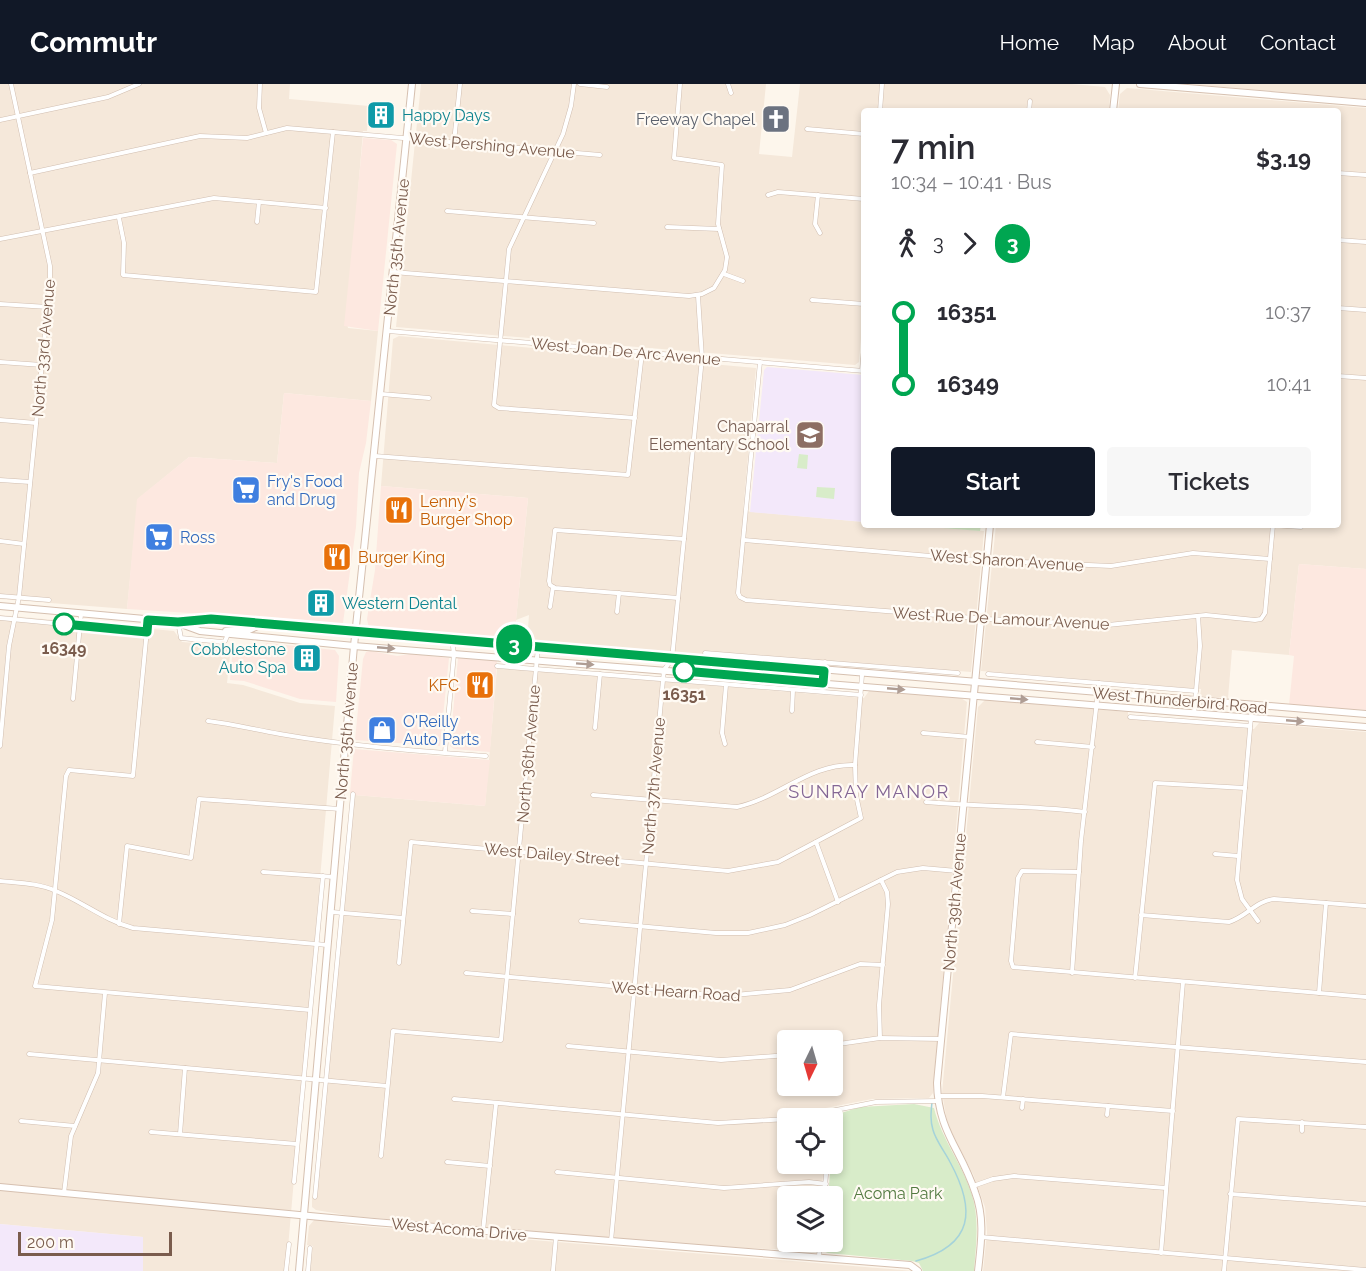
<!DOCTYPE html>
<meta charset="utf-8">
<style>
body{margin:0;font-family:Raleway,sans-serif;background:#f7f7f7;color:#2b2b33;height:100vh;display:flex;flex-direction:column;font-size:22px;white-space:nowrap}
*{box-sizing:border-box;margin:0}
p{font-size:20px;color:#7c7c81}
.icon{flex:none;width:33px;height:33px;fill:none;stroke:currentColor;stroke-width:2;stroke-linecap:round;stroke-linejoin:round}
.map{position:relative;flex:1;overflow:hidden}
.details{position:absolute;left:861px;top:24px;width:480px;height:420px;display:flex;flex-direction:column;background:#fff;border-radius:6px;box-shadow:0 3px 9px #0003}
.details>*{flex:none}
.badge{padding:0 12px;border-radius:20px;font-size:21px;line-height:39px}
.needle{width:39px;rotate:185deg}
.controls{position:absolute;left:777px;top:946px;display:grid;gap:12px}
.controls a{display:grid;place-items:center;width:66px;height:66px;border-radius:6px;background:#fff;box-shadow:0 3px 9px #0003;font-size:30px}
.scale{position:absolute;left:18px;bottom:15px;width:154px;box-sizing:border-box;padding-left:6px;border:3px solid #7a5c4d;border-top:0;font-size:16px;line-height:21px;white-space:nowrap;color:#7a5c4d;-webkit-text-stroke:4px #fffaf3;paint-order:stroke}
.map>.badge{position:absolute;translate:-50% -50%;box-shadow:0 0 0 3px #fff}
.legs{display:flex;align-items:center;gap:9px;height:66px;padding:0 30px;font-size:20px}
.legs p{margin-inline-start:auto}
.summary{display:flex;align-items:center;justify-content:space-between;height:102px;padding:0 30px}
h1{font-size:33px;font-weight:600;line-height:45px}
.primary-button{display:flex;gap:12px;margin-top:auto;padding:12px 30px}
.primary-button a{flex:1;height:69px;border-radius:6px;background:#111827;color:#fff;font-size:24px;font-weight:600;line-height:69px;text-align:center}
.primary-button a+a{background:#f7f7f7;color:#2b2b33}
ul{padding:0 30px;list-style:none}
li{display:flex;align-items:center;gap:21px;height:72px;font-size:22px}
li i{display:grid;place-items:center;width:9px;height:100%;margin:0 8px;background:currentColor}
li i::after{content:'';width:15px;height:15px;margin:-8px;border:4px solid;border-radius:50%;background:#fff}
li p{margin-inline-start:auto}
li:first-child i{background:linear-gradient(#0000 50%,currentColor 0)}
li:last-child i{background:linear-gradient(currentColor 50%,#0000 0)}
header{display:flex;align-items:center;gap:36px;box-sizing:border-box;height:84px;padding:0 30px;background:#111827;color:#fff}
header strong{font-size:28px}
nav{display:flex;gap:33px;margin-inline-start:auto;font-size:21px}
.map>svg:first-child{display:block}
</style>
<header>
<strong>Commutr</strong>
<nav><a>Home</a><a>Map</a><a>About</a><a>Contact</a></nav>
</header>
<div class="map">
<svg width="1366" height="1187" viewBox="0 0 1366 1187">
<rect width="100%" height="100%" fill="#fdf6ec"/>
<!-- residential -->
<g fill="#f5e8da" fill-rule="evenodd">
<path d="M0,0H290L289,15L369,22L367,47H363L347,239L348,244L378,247L371,317L284,309L277,379L189,373L138,415L127,525L0,515Z"/>
<path d="M421,0H766L759,70L792,73L800,0H1072L1105,3L1110,11L1109,27H864V217L859,278L855,281L396,243Z"/>
<path d="M1188,0H1366V15Z"/>
<path d="M1127,4L1366,24V485L1299,480L1289,571L1232,566L1228,614L1200,612L1201,605L981,587L996,441H1338V27H1118L1120,10Z"/>
<path d="M399,252L756,284L743,427L864,438V441H906L984,447L971,588L704,567L703,573L527,558L529,531L516,536L528,414L381,402L393,255Z"/>
<path d="M0,531L174,547L182,558L231,562L227,599L243,601L300,619L335,622L286,1187H143V1153L0,1140Z"/>
<path d="M497,584L864,614L869,607L961,614L967,618L933,1009L929,1014L872,1015L826,1024L827,1035H788V1080H824L821,1113H788V1158H817L815,1167L703,1162L351,1132L316,1126L312,1123V1113H317L355,711L485,722ZM788,957H832V1002H788Z"/>
<path d="M985,616L1128,628V634L1254,645L1259,639L1366,648V1187H983L987,1149L985,1123L973,1090L948,1043L942,1009L978,623Z"/>
<path d="M315,1135L350,1141L914,1187H310L313,1162L307,1161L309,1142Z"/>
</g>
<!-- commercial -->
<g fill="#fde8e0">
<path d="M363,54L391,56L397,60L378,247L344,242Z"/>
<path d="M284,309L371,317L366,359L359,389L356,443L343,539L335,542L301,536L127,525L137,415L189,373L277,379Z"/>
<path d="M381,402L528,414L514,557L369,544L367,535L375,486Z"/>
<path d="M1299,480L1366,485V626L1289,621L1294,572L1289,571Z"/>
<path d="M267,559L335,566L339,572L336,618L300,615L244,597L230,596L233,562L258,565Z"/>
<path d="M371,567L397,572L411,570L449,574L440,662L355,656L363,575L366,568Z"/>
<path d="M458,574L497,577L490,668L454,665L450,662Z"/>
<path d="M354,665L490,676L485,722L355,711L350,709Z"/>
</g>
<!-- education -->
<g fill="#f3e8fa">
<path d="M767,283L864,291V438L750,428L764,286Z"/>
<path d="M0,1140L143,1153V1187H0Z"/>
</g>
<!-- green -->
<g fill="#d8ecc9">
<path d="M799,370L808,371L807,385L797,384Z"/>
<path d="M817,403L835,404L834,415L816,413Z"/>
<path d="M906,441H981L980,447Z"/>
<path d="M914,1020L934,1024C942,1056 961,1078 971,1108C980,1134 976,1161 974,1187H923L919,1179L912,1177L828,1169L823,1167L824,1158H832V1113H828L835,1031L860,1023Z"/>
</g>
<g fill="none" stroke-linecap="round" stroke-linejoin="round">
<!-- stream -->
<path stroke="#a5d3da" stroke-width="1.5" d="M916,1177C974,1161 976,1126 950,1078C945,1068 936,1057 933,1046C930,1036 931,1028 932,1018"/>
<!-- street casing -->
<g stroke="#d1beb0" stroke-width="5">
<g id="street">
<path d="M260,0L259,24L266,49"/>
<path d="M574,0L571,22L563,50L509,165L494,321L499,324L635,334"/>
<path d="M580,0L607,3"/>
<path d="M728,0L731,9"/>
<path d="M880,27L882,0"/>
<path d="M1029,27L1030,17"/>
<path d="M0,36L108,13L139,0"/>
<path d="M807,45L864,50"/>
<path d="M454,58L460,0"/>
<path d="M30,89L200,52L247,54L287,44L600,71"/>
<path d="M1338,89L1366,91"/>
<path d="M768,111L778,108L864,115"/>
<path d="M818,111L815,140L820,149"/>
<path d="M447,127L594,139"/>
<path d="M119,134L124,159L123,191L316,208L333,48"/>
<path d="M257,138L259,118"/>
<path d="M667,143L719,145"/>
<path d="M0,155L214,114L326,124"/>
<path d="M1338,156L1366,158"/>
<path d="M393,188L689,212L702,210L714,204L725,186L727,173L718,140L722,81L674,74L680,0"/>
<path d="M724,190L743,197"/>
<path d="M812,216L864,220"/>
<path d="M0,220L48,223"/>
<path d="M1338,224L1366,226"/>
<path d="M388,247L864,287"/>
<path d="M0,278L42,281"/>
<path d="M760,278L738,509L740,513L746,516L987,535L1108,541L1206,531L1255,536L1261,535L1265,529L1273,441"/>
<path d="M862,286L864,263"/>
<path d="M1338,292L1366,294"/>
<path d="M381,310L429,314"/>
<path d="M0,336L36,339"/>
<path d="M375,372L628,391L642,269"/>
<path d="M0,396L30,398"/>
<path d="M1273,441L1301,443"/>
<path d="M744,456L977,476L1111,482L1193,469L1270,475"/>
<path d="M0,457L24,460"/>
<path d="M0,512L49,516"/>
<path d="M678,514L555,504L550,501L549,497L555,446L684,455"/>
<path d="M550,523L553,503"/>
<path d="M617,528L619,509"/>
<path d="M0,534L147,548"/>
<path d="M148,535L133,692L69,686L66,692L52,836L35,902L310,926"/>
<path d="M178,538L181,554L222,558L225,557L228,550"/>
<path d="M705,569L958,589"/>
<path d="M497,582L861,611"/>
<path d="M988,590L1196,607"/>
<path d="M823,599L825,578"/>
<path d="M73,615L81,530"/>
<path d="M1252,622L1237,796L1242,815L1258,837"/>
<path d="M792,627L793,606"/>
<path d="M1194,629L1200,562L1198,532"/>
<path d="M1130,633L1250,642"/>
<path d="M208,637C233,640 256,646 280,650C348,662 418,667 486,672"/>
<path d="M595,644L600,590"/>
<path d="M923,649L970,653"/>
<path d="M1037,658L1093,663"/>
<path d="M725,660L722,649L726,601"/>
<path d="M0,662L9,562L19,513L50,198V182L11,0"/>
<path d="M445,668L454,570L452,556"/>
<path d="M593,711L737,723C779,714 810,679 855,681"/>
<path d="M926,718C979,723 1032,721 1085,728"/>
<path d="M816,758L838,818"/>
<path d="M1215,770L1238,772"/>
<path d="M263,788L334,793"/>
<path d="M1079,788L1022,787L1018,794L1011,877L1013,883L1366,913"/>
<path d="M0,797C19,799 38,799 56,807C83,818 104,836 133,844L327,861"/>
<path d="M472,827L513,830"/>
<path d="M332,828L403,834"/>
<path d="M1141,831L1229,838C1246,833 1256,817 1274,815L1366,822"/>
<path d="M581,837L716,849H748L785,841L810,831L897,788L923,784L957,787"/>
<path d="M119,840L127,762L191,774L199,715L340,725"/>
<path d="M399,879L411,758L728,787L778,778L861,734L856,711L855,681L862,591"/>
<path d="M466,889L724,912L790,906L860,880L883,881"/>
<path d="M1072,889L1081,757L1099,599"/>
<path d="M1135,894L1155,699L1245,704"/>
<path d="M1319,909L1326,819"/>
<path d="M880,954L879,921L888,820L887,808L881,796"/>
<path d="M832,961L880,954L941,955"/>
<path d="M568,962L721,976L788,971"/>
<path d="M29,970L387,1002"/>
<path d="M938,1012H982L1173,1027"/>
<path d="M1003,1013L1011,950L1366,978"/>
<path d="M454,1015L718,1039L788,1035"/>
<path d="M1022,1024L1023,1015"/>
<path d="M829,1028L830,1035"/>
<path d="M1107,1031L1108,1022"/>
<path d="M791,1035L876,1018L937,1017"/>
<path d="M21,1037L75,1042"/>
<path d="M1302,1047V1038"/>
<path d="M151,1048L297,1060"/>
<path d="M180,1050L185,984"/>
<path d="M381,1072L393,947L501,956L538,563"/>
<path d="M447,1078L490,1082"/>
<path d="M557,1088L724,1104L809,1098L826,1100"/>
<path d="M294,1098L323,792"/>
<path d="M973,1102L993,1095L1014,1092L1166,1104"/>
<path d="M64,1109L71,1052L98,989L105,909"/>
<path d="M1230,1110L1366,1120"/>
<path d="M315,1113L353,710"/>
<path d="M824,1113L827,1080"/>
<path d="M483,1147L496,1020"/>
<path d="M981,1153L1366,1186"/>
<path d="M611,1157L663,596L664,586L672,575L702,274L698,212"/>
<path d="M1161,1169L1183,898"/>
<path d="M819,1173L820,1158"/>
<path d="M286,1187L289,1160"/>
<path d="M308,1187L310,1164"/>
<path d="M553,1187L556,1153"/>
<path d="M1224,1187L1238,1035L1366,1043"/>
</g>
</g>
<!-- secondary casing -->
<g stroke="#d6c0b0" stroke-width="8">
<g id="secondary">
<path d="M1140,0L1366,19"/>
<path d="M1113,27L1116,0"/>
<path d="M0,522L178,538L211,535L1366,630"/>
<path d="M181,540L200,547L354,562L1366,643"/>
<path d="M226,547L249,546L262,540"/>
<path d="M0,1103L374,1138L910,1181L918,1187"/>
<path d="M299,1187L354,562L412,0"/>
<path d="M978,1187C981,1160 985,1134 975,1108C961,1065 938,1048 937,999L990,441"/>
</g>
</g>
<!-- street -->
<use href="#street" stroke="#fff" stroke-width="4"/>
<!-- secondary -->
<use href="#secondary" stroke="#fff" stroke-width="6"/>
</g>
<!-- one-way arrows -->
<defs><path id="oneway-solid" d="M-6-.8H1V-3.2L6.5 0L1 3.2V.8H-6Z" transform="scale(1.5)"/></defs>
<g fill="#af9d94">
<use href="#oneway-solid" transform="translate(386 564) rotate(5)"/>
<use href="#oneway-solid" transform="translate(585 580) rotate(4)"/>
<use href="#oneway-solid" transform="translate(896 605) rotate(5)"/>
<use href="#oneway-solid" transform="translate(1019 615) rotate(5)"/>
<use href="#oneway-solid" transform="translate(1295 637) rotate(5)"/>
</g>
<g fill="none" stroke-linecap="round" stroke-linejoin="round">
<!-- line-1 casing -->
<g stroke="#fff" stroke-width="14">
<path id="line-1" d="M64,540L147,548L148,536L178,538L211,535L824,587L823,599L684,587"/>
</g>
<!-- line-1 -->
<use href="#line-1" stroke="#00a651" stroke-width="9"/>
</g>
<!-- icons -->
<defs>
<g id="building-square" transform="scale(1.5)"><rect x="-9" y="-9" width="18" height="18" rx="4" fill="#0f9aa8" stroke="#fffaf3"/><path d="M-4-6H4V6H1V3H-1V6H-4ZM-2.5-4.3h1.7v1.8h-1.7ZM.8-4.3h1.7v1.8H.8ZM-2.5-1h1.7V.8h-1.7ZM.8-1h1.7V.8H.8Z" fill="#fff"/></g>
<g id="church-square" transform="scale(1.5)"><rect x="-9" y="-9" width="18" height="18" rx="4" fill="#6b7280" stroke="#fffaf3"/><path d="M-1.2-6h2.4v3.5h3.3v2.4h-3.3V6h-2.4V-.1h-3.3v-2.4h3.3Z" fill="#fff"/></g>
<g id="school-square" transform="scale(1.5)"><rect x="-9" y="-9" width="18" height="18" rx="4" fill="#8d6e63" stroke="#fffaf3"/><path d="M0-5L7-2L0 1L-7-2ZM-4 1L0 2.5L4 1V4Q0 6-4 4Z" fill="#fff"/></g>
<g id="supermarket-square" transform="scale(1.5)"><rect x="-9" y="-9" width="18" height="18" rx="4" fill="#3f7fe0" stroke="#fffaf3"/><path d="M-6-5.5h2.5l.6 2H6L4.5 2H-2.5L-4.4-4H-6ZM-1.5 3.2a1.3 1.3 0 1 0 .1 0ZM3 3.2a1.3 1.3 0 1 0 .1 0Z" fill="#fff"/></g>
<g id="restaurant-square" transform="scale(1.5)"><rect x="-9" y="-9" width="18" height="18" rx="4" fill="#e8710a" stroke="#fffaf3"/><path d="M-5-6h1v4h1v-4h1v4h1v-4h1v5L-1.5 .5V6h-2V.5L-5-1ZM5-6V6H3V1.5H1.5Q1.5-4 5-6Z" fill="#fff"/></g>
<g id="shop-square" transform="scale(1.5)"><rect x="-9" y="-9" width="18" height="18" rx="4" fill="#3f7fe0" stroke="#fffaf3"/><path d="M-5-2.5h2.3a2.7 3.5 0 0 1 5.4 0H5L5.5 6h-11ZM-1.5-2.5h3a1.5 2.3 0 0 0-3 0Z" fill="#fff"/></g>
</defs>
<g fill-rule="evenodd">
<use href="#building-square" x="381" y="31"/>
<use href="#church-square" x="776" y="35"/>
<use href="#school-square" x="810" y="351"/>
<use href="#supermarket-square" x="246" y="406"/>
<use href="#restaurant-square" x="399" y="426"/>
<use href="#supermarket-square" x="159" y="453"/>
<use href="#restaurant-square" x="337" y="473"/>
<use href="#building-square" x="321" y="519"/>
<use href="#building-square" x="307" y="574"/>
<use href="#restaurant-square" x="480" y="601"/>
<use href="#shop-square" x="382" y="646"/>
</g>
<!-- markers -->
<g fill="#fff" stroke="#00a651" stroke-width="3">
<circle cx="64" cy="540" r="10"/>
<circle cx="684" cy="587" r="10"/>
</g>
<g text-anchor="middle" stroke-width="4.5" stroke-linejoin="round" paint-order="stroke">
<!-- culture labels -->
<g font-size="16" fill="#0d838f" stroke="#fffaf3" text-anchor="start">
<text x="402" y="37">Happy Days</text>
<text x="342" y="525">Western Dental</text>
<text x="286" y="571" text-anchor="end">Cobblestone<tspan x="286" dy="18">Auto Spa</tspan></text>
</g>
<!-- worship labels -->
<g font-size="16" fill="#5b616d" stroke="#fffaf3" text-anchor="end">
<text x="755" y="41">Freeway Chapel</text>
</g>
<!-- street labels -->
<g font-size="16" fill="#7a5c4d" stroke="#fffaf3">
<text transform="translate(492 61) rotate(5)" y="6">West Pershing Avenue</text>
<text transform="translate(396 163) rotate(-84)" y="6">North 35th Avenue</text>
<text transform="translate(43 264) rotate(-85)" y="6">North 33rd Avenue</text>
<text transform="translate(626 267) rotate(5)" y="6">West Joan De Arc Avenue</text>
<text transform="translate(1007 476) rotate(4)" y="6">West Sharon Avenue</text>
<text transform="translate(1001 534) rotate(3)" y="6">West Rue De Lamour Avenue</text>
<text transform="translate(1180 616) rotate(5)" y="6">West Thunderbird Road</text>
<text transform="translate(346 647) rotate(-85)" y="6">North 35th Avenue</text>
<text transform="translate(528 670) rotate(-85)" y="6">North 36th Avenue</text>
<text transform="translate(653 702) rotate(-85)" y="6">North 37th Avenue</text>
<text transform="translate(552 770) rotate(5)" y="6">West Dailey Street</text>
<text transform="translate(954 818) rotate(-85)" y="6">North 39th Avenue</text>
<text transform="translate(676 907) rotate(4)" y="6">West Hearn Road</text>
<text transform="translate(459 1145) rotate(5)" y="6">West Acoma Drive</text>
</g>
<!-- education labels -->
<g font-size="16" fill="#785e54" stroke="#fffaf3" text-anchor="end">
<text x="789" y="348">Chaparral<tspan x="789" dy="18">Elementary School</tspan></text>
</g>
<!-- shop labels -->
<g font-size="16" fill="#366cbe" stroke="#fffaf3" text-anchor="start">
<text x="267" y="403">Fry's Food<tspan x="267" dy="18">and Drug</tspan></text>
<text x="180" y="459">Ross</text>
<text x="403" y="643">O'Reilly<tspan x="403" dy="18">Auto Parts</tspan></text>
</g>
<!-- food labels -->
<g font-size="16" fill="#c56008" stroke="#fffaf3" text-anchor="start">
<text x="420" y="423">Lenny's<tspan x="420" dy="18">Burger Shop</tspan></text>
<text x="358" y="479">Burger King</text>
<text x="459" y="607" text-anchor="end">KFC</text>
</g>
<!-- stop labels -->
<g font-size="16" font-weight="bold" fill="#7a5c4d" stroke="#fffaf3">
<text x="64" y="570">16349</text>
<text x="684" y="616">16351</text>
</g>
<!-- park labels -->
<g font-size="16" fill="#537a41" stroke="#fffaf3">
<text x="898" y="1115">Acoma Park</text>
</g>
<!-- neighbourhood labels -->
<g font-size="18" letter-spacing="1.5" fill="#846695" stroke="#fffaf3">
<text x="869" y="714">SUNRAY MANOR</text>
</g>
</g>
</svg>
<div class="controls">
<a><svg class="needle" viewBox="-14 -14 28 28"><path d="M0-13l5 13h-10z" fill="#e53935"/><path d="M0 13l5-13h-10z" fill="#7c7c81"/></svg></a>
<a><svg class="icon" aria-label="locate" viewBox="0 0 24 24"><circle cx="12" cy="12" r="6"/><path d="M12 2v4M12 18v4M2 12h4M18 12h4"/></svg></a>
<a><svg class="icon" aria-label="layers" viewBox="0 0 24 24"><path d="M12 4l9 5-9 5-9-5zM3 14l9 5 9-5"/></svg></a>
</div>
<div class="scale">200 m</div>
<b class="badge" style="left:514px;top:560px;background:#00a651;color:#fff">3</b>
<section class="details">
<div class="summary"><div><h1>7 min</h1><p>10:34 – 10:41 · Bus</p></div><b>$3.19</b></div>
<div class="legs"><svg class="icon" aria-label="walk" viewBox="0 0 24 24"><circle cx="13" cy="4" r="2"/><path d="M13 8l-2 6 4 7M11 14l-3 7M7 12l3-4h3l4 4"/></svg>3<svg class="icon" aria-label="forward" viewBox="0 0 24 24"><path d="M9 5l7 7-7 7"/></svg><b class="badge" style="background:#00a651;color:#fff">3</b></div>
<ul>
<li><i style="color:#00a651"></i><b>16351</b><p>10:37</p></li>
<li><i style="color:#00a651"></i><b>16349</b><p>10:41</p></li>
</ul>
<div class="primary-button"><a>Start</a><a>Tickets</a></div>
</section>
</div>
